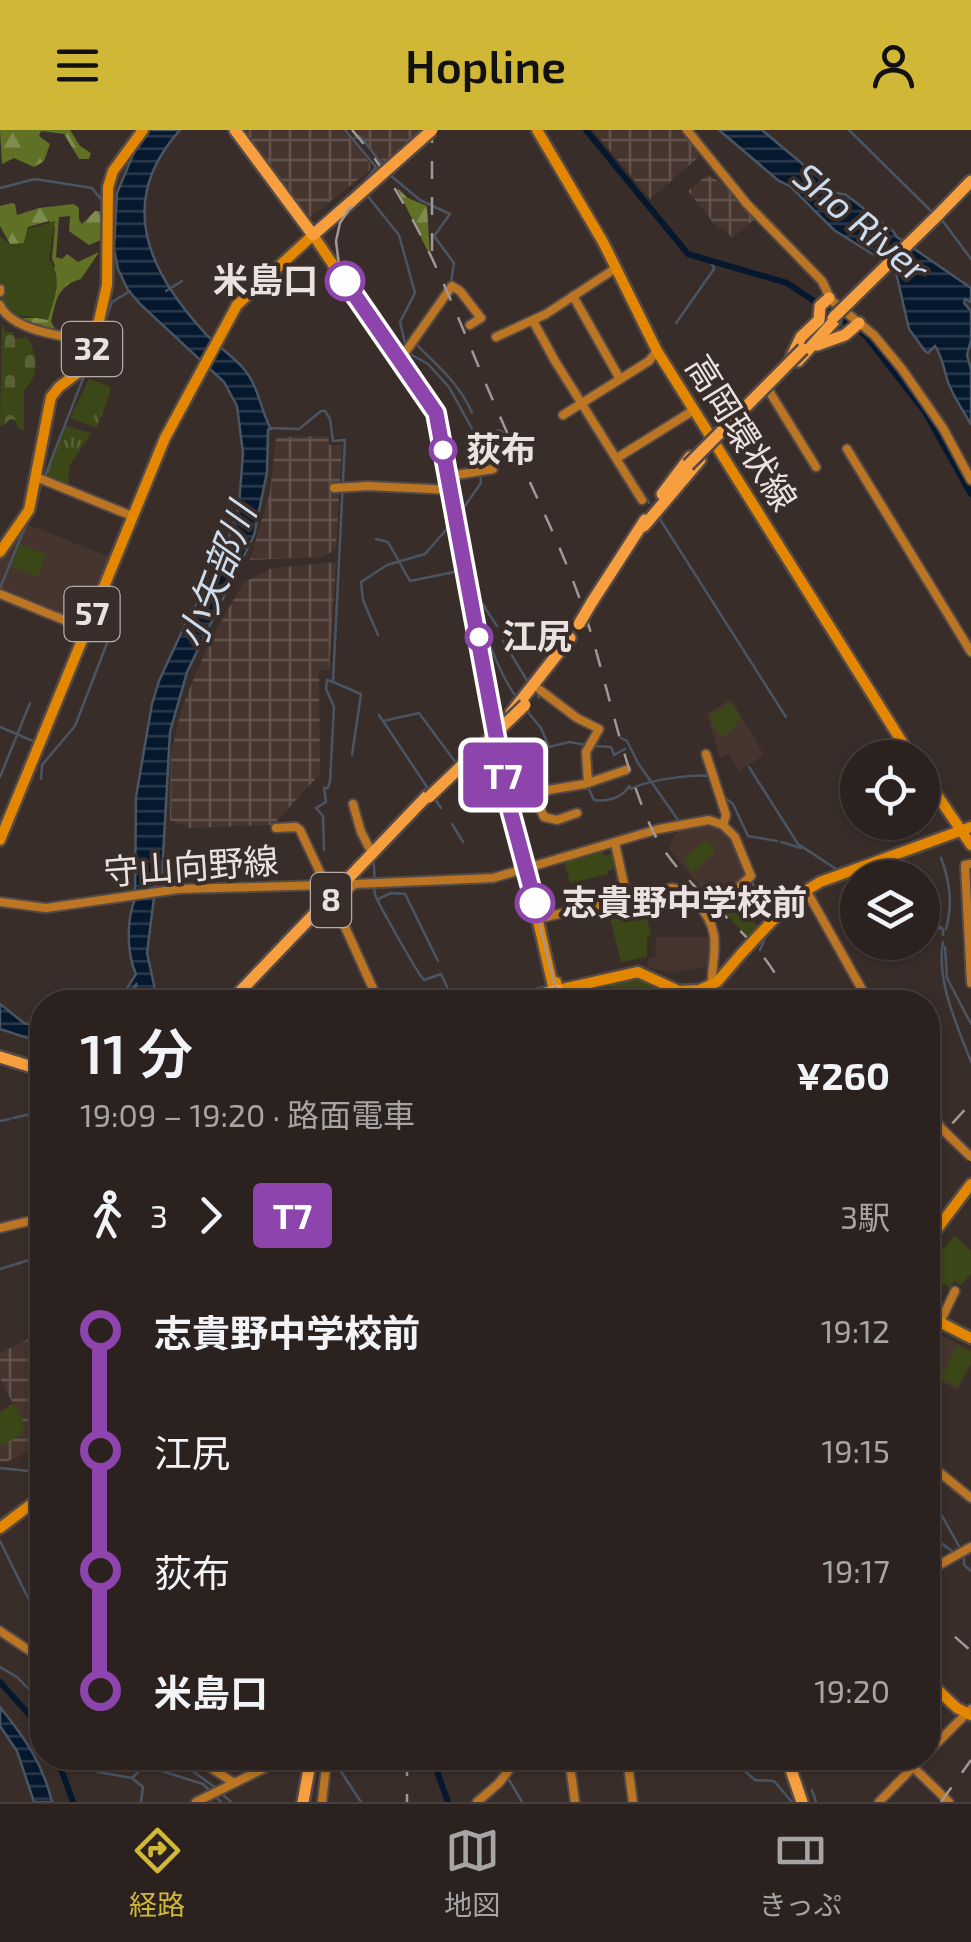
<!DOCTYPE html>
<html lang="ja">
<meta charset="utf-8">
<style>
body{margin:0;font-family:"Exo 2","Noto Sans JP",sans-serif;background:#332a28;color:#f1f3f6;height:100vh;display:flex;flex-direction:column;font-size:38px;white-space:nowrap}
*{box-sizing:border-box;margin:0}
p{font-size:32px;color:#a6a4a4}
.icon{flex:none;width:55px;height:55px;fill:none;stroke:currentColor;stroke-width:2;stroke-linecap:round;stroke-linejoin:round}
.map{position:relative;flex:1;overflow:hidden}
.details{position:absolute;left:30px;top:860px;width:910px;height:780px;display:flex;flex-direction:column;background:#2b221f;border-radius:40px;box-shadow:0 2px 8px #0004,0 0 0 2px #473f3d}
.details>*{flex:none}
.badge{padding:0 20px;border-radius:8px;font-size:35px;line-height:65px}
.controls{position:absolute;left:840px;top:610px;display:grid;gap:20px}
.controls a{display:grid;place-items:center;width:100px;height:100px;border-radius:50%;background:#2b221f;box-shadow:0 2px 8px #0004,0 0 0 2px #473f3d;font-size:50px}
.map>.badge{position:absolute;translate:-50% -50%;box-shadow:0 0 0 5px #fff}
.legs{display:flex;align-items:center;gap:15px;height:110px;padding:0 50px;font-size:32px}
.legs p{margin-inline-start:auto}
.summary{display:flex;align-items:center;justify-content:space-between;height:170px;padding:0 50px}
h1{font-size:55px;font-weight:600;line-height:75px}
ul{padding:0 50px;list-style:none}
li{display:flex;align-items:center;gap:35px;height:120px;font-size:38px}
li i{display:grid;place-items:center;width:15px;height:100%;margin:0 12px;background:currentColor}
li i::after{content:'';width:25px;height:25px;margin:-12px;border:8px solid;border-radius:50%;background:#2b221f}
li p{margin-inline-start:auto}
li:first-child i{background:linear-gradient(#0000 50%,currentColor 0)}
li:last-child i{background:linear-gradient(currentColor 50%,#0000 0)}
header{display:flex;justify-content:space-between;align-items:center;height:130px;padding:0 50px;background:#d0b836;color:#111;font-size:45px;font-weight:600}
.menu{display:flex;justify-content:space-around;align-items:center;height:140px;border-top:2px solid #473f3d;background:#2b221f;font-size:28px;color:#a6a4a4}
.menu a{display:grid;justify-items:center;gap:5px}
.menu .current{color:#d0b836}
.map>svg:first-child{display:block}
</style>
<header><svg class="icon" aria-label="menu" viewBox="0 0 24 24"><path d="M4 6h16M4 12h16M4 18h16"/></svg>Hopline<svg class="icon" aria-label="person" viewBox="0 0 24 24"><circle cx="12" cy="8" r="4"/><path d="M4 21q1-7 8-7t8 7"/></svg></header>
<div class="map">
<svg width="971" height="1672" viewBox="0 0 971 1672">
<defs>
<pattern id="industrial-grid" width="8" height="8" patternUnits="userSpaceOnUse" patternTransform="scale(2.5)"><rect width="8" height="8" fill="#46352e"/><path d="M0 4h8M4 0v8" fill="none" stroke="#61524c"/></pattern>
<pattern id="grass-tufts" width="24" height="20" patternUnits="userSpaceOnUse" patternTransform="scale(2.5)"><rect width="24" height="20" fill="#3c4717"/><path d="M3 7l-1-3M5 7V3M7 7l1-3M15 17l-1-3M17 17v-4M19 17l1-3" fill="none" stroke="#586138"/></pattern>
<pattern id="forest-firs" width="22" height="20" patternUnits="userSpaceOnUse" patternTransform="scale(2.5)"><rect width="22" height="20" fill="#607125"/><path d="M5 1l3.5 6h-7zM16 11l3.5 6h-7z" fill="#7f8c4f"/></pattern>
<pattern id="cemetery-stones" width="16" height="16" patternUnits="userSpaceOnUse" patternTransform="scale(2.5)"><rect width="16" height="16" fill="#3c4717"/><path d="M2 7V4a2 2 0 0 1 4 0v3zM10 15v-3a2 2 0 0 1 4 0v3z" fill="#586138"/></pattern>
<pattern id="water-rules" width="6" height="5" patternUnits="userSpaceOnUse" patternTransform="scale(2.5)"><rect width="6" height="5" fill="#05182e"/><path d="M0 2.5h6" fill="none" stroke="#2a394c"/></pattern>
</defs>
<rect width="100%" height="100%" fill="#392d29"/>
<!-- built -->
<g fill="#46352e">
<path d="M29,395L112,428L85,497L0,462V425Z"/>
<path d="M731,569L764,625L739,641L729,623L720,627L707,584Z"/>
<path d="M717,693L731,703L749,746L716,775L669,719L674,706L683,698Z"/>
<path d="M656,807H712L710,836L671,843L647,837L649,828H655Z"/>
<path d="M938,1204L971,1220V1235L958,1260L928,1245V1225Z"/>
</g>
<!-- industrial -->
<g fill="url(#industrial-grid)">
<path d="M242,0H343L370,33V40L308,89Z"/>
<path d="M354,0H421V3L386,35Z"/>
<path d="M593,0H681L700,26L650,69Z"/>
<path d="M707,45L724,54L755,89L732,108L723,98L719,100L688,61Z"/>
<path d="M328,306L329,315H342L336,419L323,427L250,430L270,362L276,307Z"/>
<path d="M336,432L329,540H319L320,644L273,695L189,698L170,690L171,624L182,577L208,515L243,453L272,438Z"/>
<path d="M42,1202V1296L36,1300L42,1315L6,1332L0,1331V1281L13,1274L0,1248V1223Z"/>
</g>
<!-- grass -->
<g fill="url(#grass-tufts)">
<path d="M89,249L109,256L111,260L97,298L70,288Z"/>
<path d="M66,296L91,303L69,337L68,359L45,349Z"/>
</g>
<!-- forest -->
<g fill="url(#forest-firs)">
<path d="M0,0H70L80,16L91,23L89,29H79L64,4L41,1L39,6L50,14L44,31L34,37L14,28L2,34Z"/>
<path d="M397,58L408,68L427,76L430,126Z"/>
<path d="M12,73L15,74L17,85L39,78L74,74L79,78V90L82,94L95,81H104L101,110L89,115L69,101L70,86L59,87L56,127L62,129L67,124L78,132L99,122L81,149C58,155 56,170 51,192L56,200L32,195L22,188H38L55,136L52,128L55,97L49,91L28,97L23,117L13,119L0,96V76Z"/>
</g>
<!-- cemetery -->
<path fill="url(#cemetery-stones)" d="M2,192L5,202H12L16,209L27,207C37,224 41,245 24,260V300L19,299L15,290L10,289L3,296L0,295Z"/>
<!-- green -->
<g fill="#3c4717">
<path d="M55,91L49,129C64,151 54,166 48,190L0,182V106L10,114L24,113L28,99Z"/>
<path d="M20,414L46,425L37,447L11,436Z"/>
<path d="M731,572L740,589L731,601L722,607L714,598L710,585Z"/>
<path d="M705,710L714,717L715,722L695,740L693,745L684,728Z"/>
<path d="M602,718L604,726L614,723L618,738L608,741V744L570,753L564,730Z"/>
<path d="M744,756L748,761L731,776L743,789L748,786L753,791L761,784L754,793L758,797L764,790L766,794L751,810L719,777Z"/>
<path d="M643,772L651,805L647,808V827L621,832L608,780Z"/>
<path d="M633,845L671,861L706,860L711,872H622L624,863L611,865L607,851Z"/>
<path d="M955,1106L971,1121V1144L961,1155L954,1151L950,1158L938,1151L932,1160L928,1158C927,1135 940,1122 955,1106Z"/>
<path d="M957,1215L971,1222V1231L958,1257L941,1248Z"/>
<path d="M15,1274L25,1295L21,1305L0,1316V1282Z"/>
</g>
<!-- water -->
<g fill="url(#water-rules)" stroke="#4a5563" stroke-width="2.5">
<path d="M148,0H180C115,72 149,142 204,202C216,216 232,225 243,238C259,256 261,282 271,299L268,300L267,342L254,405L187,542L170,602L162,744L156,752L147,823L156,864L154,872H131L137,853L128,865L113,872L123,865L136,844C127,825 126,791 135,769L136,667L152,574L159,551L184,497L222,428L239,375L243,323L237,276L224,252L141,175L128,160L118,139L114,119L117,63L135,20Z"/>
<path d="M719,0H762L837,63L846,65L892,100L897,107L971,158V172L965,169L964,173L971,181V210L967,225L971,240V295C963,279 952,266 947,249C943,236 943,228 935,216L928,223L925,221L909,199L895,138L834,100L790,56L779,51Z"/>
<path d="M0,874L24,893L42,897V913L0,899Z"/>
<path d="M0,1577C25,1608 43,1634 52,1672H34L17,1621L0,1596Z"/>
</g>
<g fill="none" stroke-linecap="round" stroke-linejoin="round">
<!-- stream -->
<g stroke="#4a5563" stroke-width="2.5">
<path d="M345,0L376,37L360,58"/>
<path d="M849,0L932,82"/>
<path d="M355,8L360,6L385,38"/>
<path d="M390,45L420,70L450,84L434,106L454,133L451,152"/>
<path d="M0,58L35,49L92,58L104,73"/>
<path d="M366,64L399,105L415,163L400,192L406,217"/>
<path d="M942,90L971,129"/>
<path d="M166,161L182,151"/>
<path d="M676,193L714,139L711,131"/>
<path d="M103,196L112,172L130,161"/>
<path d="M414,212C436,235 459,252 472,283"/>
<path d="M410,224L428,234L449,257L476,306L481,353L457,387"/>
<path d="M269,298L299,299L321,281H325L330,289L333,311L345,310L333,552L327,550L326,559L334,577L330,651L328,658H324L326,672L316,678L323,686L324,720"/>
<path d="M45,346L86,241"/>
<path d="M36,369L42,353"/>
<path d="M647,369L649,373"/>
<path d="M658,386L786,587"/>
<path d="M376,409L388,412L410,451L459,441"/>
<path d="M0,458L28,390"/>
<path d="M475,463L497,496"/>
<path d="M485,476L480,479C483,503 503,551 518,569"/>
<path d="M378,505L363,470L361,452L387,435L425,424L452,393"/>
<path d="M503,511L528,552"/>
<path d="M333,552L361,564L352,625"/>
<path d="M538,566L539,568"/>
<path d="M527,581L541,598L549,617L569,612L586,615"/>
<path d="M379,585L429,660"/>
<path d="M383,591L419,583L456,633L462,627"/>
<path d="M0,597L35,612"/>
<path d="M621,608L627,611L638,633L678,690"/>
<path d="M594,616L611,617L614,625L625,619"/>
<path d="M473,630L499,648"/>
<path d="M749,637L798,714L836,739"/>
<path d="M0,647L30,573"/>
<path d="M41,649L42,635L75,596L114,495"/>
<path d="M506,651L536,662"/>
<path d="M588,657L594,670C606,672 623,668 629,656L631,659C646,650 695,644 710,646"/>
<path d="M433,666L441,678"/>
<path d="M725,668L733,674L748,706L777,711"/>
<path d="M452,694L463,712"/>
<path d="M781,712L801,718"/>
<path d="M941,728C950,752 953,773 946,799"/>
<path d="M373,731C376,742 373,753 375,764C376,770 419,846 424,850L441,844L454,872"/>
<path d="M882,740L887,748"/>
<path d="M846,747L858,755"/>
<path d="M752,751L765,791"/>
<path d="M378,769L391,763L405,764L438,831"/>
<path d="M922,781L943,799V805"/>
<path d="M922,784L940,799"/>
<path d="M943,812C936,851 957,895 971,932"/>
<path d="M945,817L947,848L971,894"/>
<path d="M760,820L767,803"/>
<path d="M13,988L40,982"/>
<path d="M0,991L10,989"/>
<path d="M0,1139L42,1126"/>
<path d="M0,1338L29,1341"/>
<path d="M31,1342L42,1349"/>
<path d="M928,1361L960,1418"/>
<path d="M928,1403L953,1422"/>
<path d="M0,1411L30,1472L42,1481"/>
<path d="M964,1426V1435L971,1441"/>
<path d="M0,1537L17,1547L42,1573"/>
<path d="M26,1582L42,1585"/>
<path d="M89,1628L98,1642L132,1648L143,1657L141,1672"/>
<path d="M144,1628L155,1633L180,1632L216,1658"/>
<path d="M292,1628L303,1644"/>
<path d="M332,1628L361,1672"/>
<path d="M497,1628L504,1641"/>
<path d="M730,1628L755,1650L774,1651L792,1672"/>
<path d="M132,1648L139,1641L155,1639L203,1654L221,1672"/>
<path d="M508,1648L522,1672"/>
<path d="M812,1660L816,1672"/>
<path d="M221,1663L231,1672"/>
</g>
<!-- river -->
<g stroke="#05182e" stroke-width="6">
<path d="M586,0L688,124L787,153L865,205L925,282L971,364"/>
<path d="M0,1552L42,1599"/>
<path d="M57,1628L73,1672"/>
<path d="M440,1628L438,1644L448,1672"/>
</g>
<!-- secondary casing -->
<g stroke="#554a46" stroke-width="12">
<g id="secondary">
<path d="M687,0L747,74L822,151L831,170L874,205L902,239L943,298L971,350"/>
<path d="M0,159V162"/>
<path d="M573,166L620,249"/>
<path d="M0,175C12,202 68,207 95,211"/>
<path d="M533,191L555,231L642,370"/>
<path d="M496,207L546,184L616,138"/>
<path d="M399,231L452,156L460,161L481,188L470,195"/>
<path d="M766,256L816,337"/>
<path d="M563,285L649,231L657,221"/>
<path d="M847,319L971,522"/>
<path d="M617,328L694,280"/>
<path d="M450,346L493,339L500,321L499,305"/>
<path d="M36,347L132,386"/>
<path d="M334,358L368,356L453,360"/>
<path d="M0,464L86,499"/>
<path d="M540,560L577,588L599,599L586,622L588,653"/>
<path d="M706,624L726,685L723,695"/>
<path d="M535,667L548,660L585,654L626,640"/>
<path d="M353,674L361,702L373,725"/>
<path d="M511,675L535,667L544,687L557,690L577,683"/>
<path d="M276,698L296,697L300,700L326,755"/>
<path d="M615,713L627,768"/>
<path d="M971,734L965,735L971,853"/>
<path d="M806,760L869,872"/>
<path d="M0,772L46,778L179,759L326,755L379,872"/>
<path d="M338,781L342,777L344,762L355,754L493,748L659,699L709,690L723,695L735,707L751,746L708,785"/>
<path d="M541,788L672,758C684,759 690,765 698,774C729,809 706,832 713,872"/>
<path d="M848,872L864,864"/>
<path d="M0,1098L42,1088"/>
<path d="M928,1217L955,1161"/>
<path d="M928,1333L971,1368"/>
<path d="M939,1435L971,1417"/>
<path d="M0,1501L42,1529"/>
<path d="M928,1622L971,1579"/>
<path d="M196,1628L234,1653"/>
<path d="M569,1628L575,1672"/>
<path d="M627,1628L633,1672"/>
<path d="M913,1637L949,1672"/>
<path d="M196,1672L285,1628"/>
<path d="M322,1672L327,1628"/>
<path d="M477,1672L499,1653L518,1628"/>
<path d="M879,1672L922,1628"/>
</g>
</g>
<!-- primary casing -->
<g stroke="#554a46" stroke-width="15">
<g id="primary">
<path d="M537,0L603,112L657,221L912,628"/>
<path d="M0,422L29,380L51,267L59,257L84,238L94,213L107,155L108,57L113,41L143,0"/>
<path d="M922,643L971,715"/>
<path d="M0,710L165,308L237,175L313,105L436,287L507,676L526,739L554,861"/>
<path d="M772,791L794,768L820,752L971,697"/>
<path d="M556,852L558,860L638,842L679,861L699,860L717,852L742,823"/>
<path d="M928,1111L971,1054"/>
<path d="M928,1186L971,1208"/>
<path d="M0,1398L42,1366"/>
<path d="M928,1551L957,1578L971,1585"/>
</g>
</g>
<!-- highway casing -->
<g stroke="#554a46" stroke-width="16">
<g id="highway">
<path d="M235,0L313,105L352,71"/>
<path d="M938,85L971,51"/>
<path d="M817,215L845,205L859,193"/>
<path d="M792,226L801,207L819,190L820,176L829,168"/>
<path d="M798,231L835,190"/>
<path d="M662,364L690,327"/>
<path d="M644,396L700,330"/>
<path d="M592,472L645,390"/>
<path d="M511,583L570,508"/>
<path d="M230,872L428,665"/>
<path d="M509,872L558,860L561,872"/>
<path d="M0,927L42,940"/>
<path d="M787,1628L802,1672"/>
<path d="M303,1672L311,1628"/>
</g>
</g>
<!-- secondary -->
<use href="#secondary" stroke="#bc7523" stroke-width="8"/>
<!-- primary -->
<use href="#primary" stroke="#e38700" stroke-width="10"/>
<!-- highway -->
<use href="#highway" stroke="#f79f3e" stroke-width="11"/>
<!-- tram -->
<path stroke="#a19794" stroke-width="2.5" d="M436,0L351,76L340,93L336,111L340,143L430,271L438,288L512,685L559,872"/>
<!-- rail -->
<g stroke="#a19794" stroke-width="2.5" stroke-dasharray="18 18" stroke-linecap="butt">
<path d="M352,0C421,79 456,187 498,282C527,349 562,415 585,484C607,552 621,629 650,695C681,765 763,799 789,872"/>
<path d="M432,121V0"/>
<path d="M928,1020L971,973"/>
<path d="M928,1483L971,1521"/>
<path d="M407,1628V1672"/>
<path d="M941,1672L971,1630"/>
</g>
<!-- secondary-bridge casing -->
<g stroke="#554a46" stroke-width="12" stroke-linecap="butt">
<path id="secondary-bridge" d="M928,976L941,998L971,1027"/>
</g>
<!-- primary-bridge casing -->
<g stroke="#554a46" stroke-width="15" stroke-linecap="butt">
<path id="primary-bridge" d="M742,823L772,791"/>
</g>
<!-- highway-bridge casing -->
<g stroke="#554a46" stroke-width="16" stroke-linecap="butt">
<g id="highway-bridge">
<path d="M352,71L432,0"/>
<path d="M833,188L938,85"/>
<path d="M688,335L803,219"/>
<path d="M579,494L592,472"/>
<path d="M429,667L525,575"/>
</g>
</g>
<!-- secondary-bridge -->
<use href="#secondary-bridge" stroke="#bc7523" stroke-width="8"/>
<!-- primary-bridge -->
<use href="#primary-bridge" stroke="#e38700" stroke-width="10"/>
<!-- highway-bridge -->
<use href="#highway-bridge" stroke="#f79f3e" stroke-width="11"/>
</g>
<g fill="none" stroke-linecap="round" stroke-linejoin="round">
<!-- line-1 casing -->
<g stroke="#fff" stroke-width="22">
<path id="line-1" d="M345,151L436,283L509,676L535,773"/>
</g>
<!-- line-1 -->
<use href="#line-1" stroke="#8e44ad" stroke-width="15"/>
</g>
<!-- markers -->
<g fill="#fff" stroke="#8e44ad" stroke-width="5">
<circle cx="345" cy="151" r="18"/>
<circle cx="443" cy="320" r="12"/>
<circle cx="479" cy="507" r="12"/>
<circle cx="535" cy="773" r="18"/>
</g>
<g text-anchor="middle" stroke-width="8" stroke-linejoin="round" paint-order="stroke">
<!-- shield labels -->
<g fill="#392d29" stroke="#b5aca9" stroke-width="2.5">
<rect x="62" y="192" width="60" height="54" rx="8"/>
<rect x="64.5" y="457" width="55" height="54" rx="8"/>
<rect x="311" y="743" width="40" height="54" rx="8"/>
</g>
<g font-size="32" font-weight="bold" fill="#eae2e0">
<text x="92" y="230">32</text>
<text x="92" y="495">57</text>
<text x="331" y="781">8</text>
</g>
<!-- stop labels -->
<g font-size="35" font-weight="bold" fill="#eae2e0" stroke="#392d29" text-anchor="start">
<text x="318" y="163" text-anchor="end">米島口</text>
<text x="466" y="332">荻布</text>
<text x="502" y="519">江尻</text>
<text x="562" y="785">志貴野中学校前</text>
</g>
<!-- street labels -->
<g font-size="35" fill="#eae2e0" stroke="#392d29">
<text transform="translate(741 303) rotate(58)" y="12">高岡環状線</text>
<text transform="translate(191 737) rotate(-4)" y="12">守山向野線</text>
</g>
<!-- water labels -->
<g font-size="38" font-style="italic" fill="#ccdcef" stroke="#392d29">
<text transform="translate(861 93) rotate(40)" y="13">Sho River</text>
<text transform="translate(217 446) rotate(-69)" y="13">小矢部川</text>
</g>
</g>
</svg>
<div class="controls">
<a><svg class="icon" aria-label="locate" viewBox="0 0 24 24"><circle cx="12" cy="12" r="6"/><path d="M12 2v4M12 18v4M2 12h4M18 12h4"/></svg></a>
<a><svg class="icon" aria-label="layers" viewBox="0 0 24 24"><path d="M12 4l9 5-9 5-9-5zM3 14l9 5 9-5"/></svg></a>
</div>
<b class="badge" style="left:503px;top:645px;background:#8e44ad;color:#fff">T7</b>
<section class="details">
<div class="summary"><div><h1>11 分</h1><p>19:09 – 19:20 · 路面電車</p></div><b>¥260</b></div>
<div class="legs"><svg class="icon" aria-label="walk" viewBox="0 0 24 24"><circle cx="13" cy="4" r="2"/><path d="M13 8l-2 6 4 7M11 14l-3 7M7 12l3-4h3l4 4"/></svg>3<svg class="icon" aria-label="forward" viewBox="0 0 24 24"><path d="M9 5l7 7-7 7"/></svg><b class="badge" style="background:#8e44ad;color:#fff">T7</b><p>3駅</p></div>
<ul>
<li><i style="color:#8e44ad"></i><b>志貴野中学校前</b><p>19:12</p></li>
<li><i style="color:#8e44ad"></i><span>江尻</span><p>19:15</p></li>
<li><i style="color:#8e44ad"></i><span>荻布</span><p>19:17</p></li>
<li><i style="color:#8e44ad"></i><b>米島口</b><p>19:20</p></li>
</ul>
</section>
</div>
<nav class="menu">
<a class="current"><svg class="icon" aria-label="directions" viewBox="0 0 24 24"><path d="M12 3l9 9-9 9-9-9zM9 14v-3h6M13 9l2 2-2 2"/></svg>経路</a>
<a><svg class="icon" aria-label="map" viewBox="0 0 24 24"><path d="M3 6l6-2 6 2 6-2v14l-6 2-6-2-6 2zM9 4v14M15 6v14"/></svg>地図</a>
<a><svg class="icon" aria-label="tickets" viewBox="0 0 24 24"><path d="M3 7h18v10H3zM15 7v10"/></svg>きっぷ</a>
</nav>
